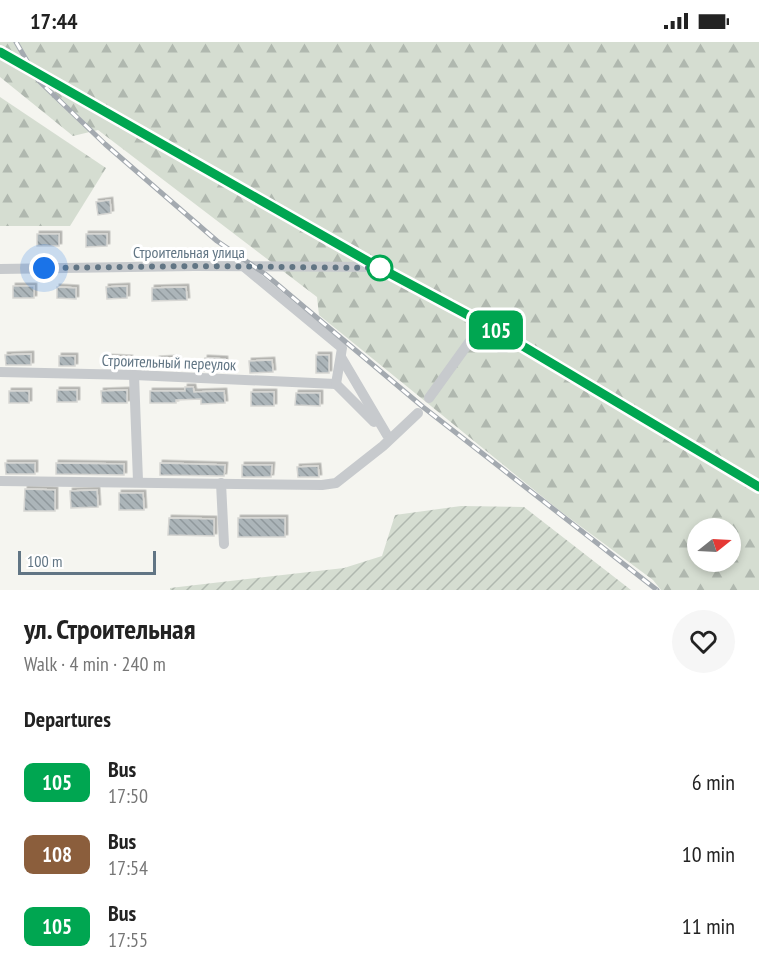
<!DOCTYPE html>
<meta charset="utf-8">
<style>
body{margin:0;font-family:"PT Sans Narrow",sans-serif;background:#f6f6f6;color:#222;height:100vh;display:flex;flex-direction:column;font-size:22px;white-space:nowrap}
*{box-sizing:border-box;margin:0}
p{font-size:20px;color:#767676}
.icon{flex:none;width:33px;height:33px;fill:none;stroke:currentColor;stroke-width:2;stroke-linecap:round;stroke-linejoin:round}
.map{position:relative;height:548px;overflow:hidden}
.sheet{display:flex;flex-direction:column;background:#fff;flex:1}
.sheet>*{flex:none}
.badge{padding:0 12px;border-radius:9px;font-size:21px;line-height:39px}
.needle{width:39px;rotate:72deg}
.buttons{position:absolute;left:687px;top:476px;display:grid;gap:12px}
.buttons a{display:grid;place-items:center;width:54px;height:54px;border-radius:50%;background:#fff;box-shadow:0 3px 9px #0003;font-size:30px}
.scale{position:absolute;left:18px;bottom:15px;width:138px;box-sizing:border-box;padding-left:6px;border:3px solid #617584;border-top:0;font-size:16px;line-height:21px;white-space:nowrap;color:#617584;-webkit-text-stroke:4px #fff;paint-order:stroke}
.you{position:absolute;width:30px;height:30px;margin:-15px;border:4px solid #fff;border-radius:50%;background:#1a73e8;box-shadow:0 0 0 9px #1a73e833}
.map>.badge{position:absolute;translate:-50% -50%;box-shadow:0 0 0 3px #fff}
h2{padding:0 24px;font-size:22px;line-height:54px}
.round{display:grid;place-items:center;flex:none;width:63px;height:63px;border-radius:32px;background:#f6f6f6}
.head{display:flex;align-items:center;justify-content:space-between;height:102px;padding:0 24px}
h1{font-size:28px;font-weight:700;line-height:45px}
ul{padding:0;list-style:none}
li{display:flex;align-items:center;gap:18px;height:72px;padding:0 24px}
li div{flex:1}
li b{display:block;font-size:22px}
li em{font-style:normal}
li .badge{min-width:66px;font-weight:700;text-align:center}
.status{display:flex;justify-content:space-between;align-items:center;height:42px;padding:0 30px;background:#fff;direction:ltr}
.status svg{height:16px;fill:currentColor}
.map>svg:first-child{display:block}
</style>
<div class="status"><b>17:44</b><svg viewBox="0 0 49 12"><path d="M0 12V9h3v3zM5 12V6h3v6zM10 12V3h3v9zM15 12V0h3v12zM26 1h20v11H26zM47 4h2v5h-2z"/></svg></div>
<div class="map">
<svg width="759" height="548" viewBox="0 0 759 548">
<defs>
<pattern id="forest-firs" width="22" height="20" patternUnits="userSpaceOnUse" patternTransform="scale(1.5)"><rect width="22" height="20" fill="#d5ddd1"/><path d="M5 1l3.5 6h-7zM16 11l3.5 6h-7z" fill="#b0b8af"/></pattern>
<pattern id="garden-furrows" width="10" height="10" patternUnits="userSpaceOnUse" patternTransform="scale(1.5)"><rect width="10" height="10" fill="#d5ddd1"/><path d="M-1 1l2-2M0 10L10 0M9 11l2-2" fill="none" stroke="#b0b8af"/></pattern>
<pattern id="building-back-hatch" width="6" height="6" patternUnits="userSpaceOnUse" patternTransform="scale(1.5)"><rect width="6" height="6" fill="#acb5b9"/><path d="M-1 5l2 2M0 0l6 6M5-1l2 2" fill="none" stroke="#8f989c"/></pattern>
<filter id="shadow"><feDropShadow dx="2.5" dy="-2.5" stdDeviation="0" flood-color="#0004"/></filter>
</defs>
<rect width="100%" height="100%" fill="#f5f5f0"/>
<!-- forest -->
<g fill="url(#forest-firs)" fill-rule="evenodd">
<path d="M0,0H759V548H661L653,538L560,469L319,273L317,255L98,88L73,94L0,35ZM698,486H730V519H698Z"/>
<path d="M0,55L106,126L70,184H0Z"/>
</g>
<!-- garden -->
<path fill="url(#garden-furrows)" d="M461,464L524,465L631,548H170V546L344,526L382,514L395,473Z"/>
<!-- building -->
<g fill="url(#building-back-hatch)" stroke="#d6d6d3" stroke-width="1.5" filter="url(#shadow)">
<path d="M110,158L111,171L98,173L96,160Z"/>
<rect x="37" y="192" width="22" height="12"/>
<path d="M86,192H107V204L86,205Z"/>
<rect x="13" y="244" width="21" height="12"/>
<path d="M127,244V256L107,257L106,245Z"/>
<path d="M57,245L76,246V257L57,256Z"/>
<path d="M186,245L187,258L152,259V246Z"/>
<path d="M31,312V323H6L5,313Z"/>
<rect x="316" y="313" width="13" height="18"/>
<rect x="59" y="314" width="16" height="10"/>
<path d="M104,315L130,316V325H104Z"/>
<path d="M177,316V327H157V317Z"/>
<path d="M205,316L225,317V330L204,329Z"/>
<path d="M272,318L273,330L250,331L249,319Z"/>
<path d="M185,345H193L194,350L224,349L225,361L201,362V357L176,358V361H150V349H185Z"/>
<rect x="57" y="348" width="20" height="12"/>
<path d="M127,348V361H102L101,349Z"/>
<rect x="9" y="349" width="20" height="12"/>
<rect x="251" y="350" width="23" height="14"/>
<path d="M296,351H320V364L295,363Z"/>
<path d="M5,421H35V432H6Z"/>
<path d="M56,421L124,422V433L56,432Z"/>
<path d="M160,421L225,423L224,434L160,433Z"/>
<path d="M242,423H272L271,435H242Z"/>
<path d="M318,424L319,435H298L297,425Z"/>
<path d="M25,447L55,448V469H24Z"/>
<path d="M97,448L98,465L71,466L70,449Z"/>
<path d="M119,451H143L144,468H119Z"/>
<path d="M169,476L214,477V494L168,493Z"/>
<rect x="238" y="476" width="47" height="19"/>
</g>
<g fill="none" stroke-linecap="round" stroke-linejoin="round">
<!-- minor -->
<g stroke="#c7cacd" stroke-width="10">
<path d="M0,10L378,225L494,287L759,445"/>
<path d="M243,224L342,306L336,342"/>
<path d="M0,227L194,224L378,225"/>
<path d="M341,315L387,393"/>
<path d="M0,330L134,333L336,342"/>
<path d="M134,333L138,439"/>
<path d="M336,342L374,380"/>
<path d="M429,356L483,281"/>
<path d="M0,439L322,443L336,441L383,404L418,371"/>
<path d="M221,441L224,502"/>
</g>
<!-- rail casing -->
<g stroke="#a4aab0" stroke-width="5">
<path id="rail" d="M16,0L38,38L105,102L217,199L265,232L423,365L657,548"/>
</g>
<!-- rail -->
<use href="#rail" stroke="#fff" stroke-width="3" stroke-dasharray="9" stroke-linecap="butt"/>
</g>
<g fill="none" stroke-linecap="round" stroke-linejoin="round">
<!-- line casing -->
<g stroke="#fff" stroke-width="14">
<path id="line" d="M0,10L378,225L494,287L759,445"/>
</g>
<!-- line -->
<use href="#line" stroke="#00a651" stroke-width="9"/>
<!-- walk -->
<path stroke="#617584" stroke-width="6" stroke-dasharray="0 10.8" d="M44,226L194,224L380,226"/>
</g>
<!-- markers -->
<circle fill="#fff" stroke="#00a651" stroke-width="3" cx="380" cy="226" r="12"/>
<g text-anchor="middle" stroke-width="6" stroke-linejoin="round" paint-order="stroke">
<!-- street labels -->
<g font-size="16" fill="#617584" stroke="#fff">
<text x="189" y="216">Строительная улица</text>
<text transform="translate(169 320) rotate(2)" y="6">Строительный переулок</text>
</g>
</g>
</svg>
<div class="buttons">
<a><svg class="needle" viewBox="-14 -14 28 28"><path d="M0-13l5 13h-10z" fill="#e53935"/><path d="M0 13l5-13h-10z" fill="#767676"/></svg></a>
</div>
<div class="scale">100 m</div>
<div class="you" style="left:44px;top:226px"></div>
<b class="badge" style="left:496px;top:288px;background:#00a651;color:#fff">105</b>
</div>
<section class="sheet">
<div class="head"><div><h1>ул. Строительная</h1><p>Walk · 4 min · 240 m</p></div><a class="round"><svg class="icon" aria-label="heart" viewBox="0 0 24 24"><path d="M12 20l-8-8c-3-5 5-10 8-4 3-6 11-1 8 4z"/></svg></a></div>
<h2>Departures</h2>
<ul>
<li><span class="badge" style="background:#00a651;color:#fff">105</span><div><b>Bus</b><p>17:50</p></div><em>6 min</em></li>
<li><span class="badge" style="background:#8b5e3c;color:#fff">108</span><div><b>Bus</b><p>17:54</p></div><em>10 min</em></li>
<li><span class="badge" style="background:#00a651;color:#fff">105</span><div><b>Bus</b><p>17:55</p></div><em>11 min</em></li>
</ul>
</section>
